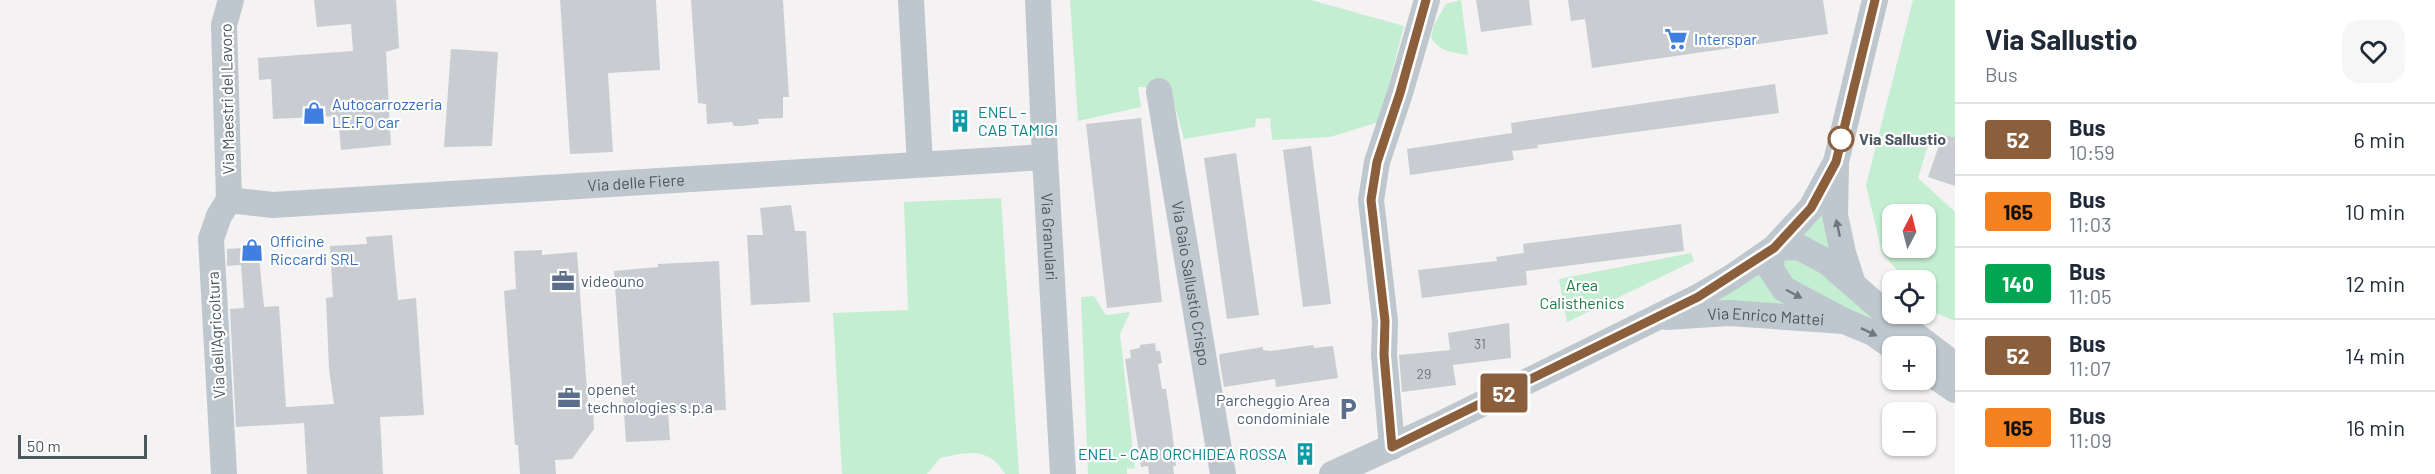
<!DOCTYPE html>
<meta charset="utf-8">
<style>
body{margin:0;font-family:Barlow,sans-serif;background:#f6f6f7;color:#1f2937;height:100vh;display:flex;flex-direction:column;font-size:22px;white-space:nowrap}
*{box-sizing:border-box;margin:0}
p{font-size:20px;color:#747a83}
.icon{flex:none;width:33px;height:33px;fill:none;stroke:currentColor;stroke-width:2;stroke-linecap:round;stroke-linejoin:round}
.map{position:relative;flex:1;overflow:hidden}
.drawer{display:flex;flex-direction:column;background:#fff;width:480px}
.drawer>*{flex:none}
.badge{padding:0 12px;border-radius:4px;font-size:21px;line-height:39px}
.needle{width:39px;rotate:7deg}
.tools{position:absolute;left:1882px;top:204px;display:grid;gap:12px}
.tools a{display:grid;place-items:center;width:54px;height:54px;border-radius:12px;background:#fff;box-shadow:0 2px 4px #0004;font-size:30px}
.scale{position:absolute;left:18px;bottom:15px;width:129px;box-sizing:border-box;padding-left:6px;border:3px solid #4a575e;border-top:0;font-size:16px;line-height:21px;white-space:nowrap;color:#4a575e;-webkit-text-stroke:4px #fff;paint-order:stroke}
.map>.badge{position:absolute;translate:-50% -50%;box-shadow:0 0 0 3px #fff}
.round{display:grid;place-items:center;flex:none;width:63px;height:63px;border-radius:18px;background:#f6f6f7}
.overview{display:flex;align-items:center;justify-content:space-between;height:102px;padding:0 30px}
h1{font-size:28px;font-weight:700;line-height:45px}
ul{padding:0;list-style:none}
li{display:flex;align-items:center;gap:18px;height:72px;padding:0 30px;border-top:2px solid #e0e1e3}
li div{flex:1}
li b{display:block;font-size:22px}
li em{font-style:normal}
li .badge{min-width:66px;font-weight:700;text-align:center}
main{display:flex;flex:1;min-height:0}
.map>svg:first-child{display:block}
</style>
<main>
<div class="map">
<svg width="1955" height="474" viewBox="0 0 1955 474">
<rect width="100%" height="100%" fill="#f4f2f2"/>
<!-- green -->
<g fill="#c4eed1" fill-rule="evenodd">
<path d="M1070,0H1311L1404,26L1379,122L1330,137L1272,140L1270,118L1256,119L1255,127L1184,139L1170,88L1138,87L1141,107L1078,121Z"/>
<path d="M1461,0L1468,55C1452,52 1439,52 1431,37L1434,25L1446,4Z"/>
<path d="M1913,0H1955V143L1931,136L1918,178L1955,212V321L1936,313L1926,302V280H1906L1882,253L1866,185ZM1893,214H1926V248H1893Z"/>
<path d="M1828,194L1838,260L1793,239Z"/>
<path d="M1001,198L1019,474H1005C989,446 967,452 940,458L927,474H842L833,313L908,310L904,202Z"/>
<path d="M1691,253L1694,261L1567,322L1559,279Z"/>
<path d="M1782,255H1797L1918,346H1905L1790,282L1779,267Z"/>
<path d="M1762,261L1815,313L1682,311Z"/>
<path d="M1094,296L1106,315L1130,312L1120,334L1135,469L1127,468V474H1088L1081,297Z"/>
</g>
<!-- building -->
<g fill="#c9cdd1">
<path d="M314,0H396L399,48L386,52L391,145L341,150L338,116L273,119L271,79L259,80L258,58L353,51L351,24L317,27Z"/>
<path d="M560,0H656L660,70L608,73L613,152L570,154Z"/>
<path d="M691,0H783L789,97H783V118L758,119L759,124L742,126H734L732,122L707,124L706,104L698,103Z"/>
<path d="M1476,0H1529L1532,25L1481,32Z"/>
<path d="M1568,0H1823L1828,34L1592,68L1585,19L1571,21Z"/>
<path d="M451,49L498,52L492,146L444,147Z"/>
<path d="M1775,84L1779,113L1537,145L1538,148L1512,151L1514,160L1410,175L1407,149L1512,133L1511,123Z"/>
<path d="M1141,118L1162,302L1107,308L1086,124Z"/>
<path d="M1943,134L1955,138V186L1928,177Z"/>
<path d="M1311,146L1331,304L1303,307L1283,150Z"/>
<path d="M1236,153L1259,315L1227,319L1204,158Z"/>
<path d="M791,205L795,231H806L810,302L751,305L747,235H763L760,208Z"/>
<path d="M1681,224L1684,251L1526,271L1527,285L1422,298L1418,270L1497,261L1496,257L1524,253L1523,244Z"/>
<path d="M392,235L398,300L416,298L424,415L380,417L383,474H307L304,423L236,427L230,309L244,308L241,265L227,266V249L258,247L264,307L279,306L286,407L334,404L329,369L326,298L333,297L330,246L367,244L366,237Z"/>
<path d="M542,250V255L577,252L588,404L593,403L594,429L572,459L555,460L556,474H520L518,445H515L504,291L516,289L514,251Z"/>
<path d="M719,261L726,410L668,412L670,440L626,442L614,271L658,267V264Z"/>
<path d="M1509,323L1511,358L1453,365L1456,385L1402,392L1399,355L1450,350L1448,333Z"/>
<path d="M1155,343L1156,351H1160L1162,363L1158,364L1162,389H1166L1172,430L1176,466H1173L1174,474H1149L1148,466L1141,467L1125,359L1131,358L1130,350L1140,348V345Z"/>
<path d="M1313,345L1314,348L1333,346L1338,378L1276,387L1275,379L1224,387L1219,357L1220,354L1263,347V350L1271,351Z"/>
</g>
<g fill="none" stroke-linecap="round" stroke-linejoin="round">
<!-- minor -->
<g stroke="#bec7cd" stroke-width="26">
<path d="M911,0L920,164"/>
<path id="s1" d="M1038,0L1045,157L1063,474"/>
<path id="s2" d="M1159,91L1223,474"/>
<path d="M1836,167L1835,215L1843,253L1853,284"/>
<path id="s3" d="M229,200L273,205L1045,157"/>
<path d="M229,200L224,25L231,0"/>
<path d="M1774,248L1799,247L1827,262L1880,308L1955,365"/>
<path d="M1774,248L1770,268L1784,289L1844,321L1873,333L1893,347"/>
<path id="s4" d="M1667,317L1729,313L1844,321"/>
<path d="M1926,370L1955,390"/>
<path d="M1392,447L1384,355L1385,321L1371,200L1377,162L1400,93L1427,0"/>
<path d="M224,474L211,239L219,216L229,200"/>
<path d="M1332,474L1443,423L1698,297L1732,277L1774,248L1811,208L1836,162L1875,0"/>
</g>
</g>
<!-- one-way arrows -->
<defs><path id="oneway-solid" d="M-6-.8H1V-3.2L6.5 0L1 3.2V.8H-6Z" transform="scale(1.5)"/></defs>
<g fill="#6d797f">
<use href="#oneway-solid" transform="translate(1838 228) rotate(-102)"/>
<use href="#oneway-solid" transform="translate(1794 294) rotate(28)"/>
<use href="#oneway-solid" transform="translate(1869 332) rotate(26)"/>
</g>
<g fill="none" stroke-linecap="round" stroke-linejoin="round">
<!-- line casing -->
<g stroke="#fff" stroke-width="14">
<path id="line" d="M1426,0L1400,93L1377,162L1371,200L1385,321L1384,355L1392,447L1698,297L1774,248L1811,208L1836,162L1875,0"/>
</g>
<!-- line -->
<use href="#line" stroke="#8b5e3c" stroke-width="9"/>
</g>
<!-- icons -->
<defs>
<g id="supermarket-bare" transform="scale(1.8)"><path d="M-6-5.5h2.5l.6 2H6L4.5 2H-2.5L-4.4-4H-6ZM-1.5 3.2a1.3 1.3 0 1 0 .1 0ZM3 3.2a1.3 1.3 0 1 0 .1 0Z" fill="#3f7fe0" stroke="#fff" stroke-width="2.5" paint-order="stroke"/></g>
<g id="shop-bare" transform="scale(1.8)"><path d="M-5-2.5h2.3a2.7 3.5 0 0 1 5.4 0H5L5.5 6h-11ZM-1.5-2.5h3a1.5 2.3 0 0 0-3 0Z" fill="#3f7fe0" stroke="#fff" stroke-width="2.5" paint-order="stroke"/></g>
<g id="building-bare" transform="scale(1.8)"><path d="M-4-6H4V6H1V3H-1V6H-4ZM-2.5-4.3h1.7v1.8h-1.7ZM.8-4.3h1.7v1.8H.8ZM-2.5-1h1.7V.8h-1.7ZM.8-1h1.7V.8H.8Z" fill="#0f9aa8" stroke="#fff" stroke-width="2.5" paint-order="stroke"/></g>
<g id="office-bare" transform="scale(1.8)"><path d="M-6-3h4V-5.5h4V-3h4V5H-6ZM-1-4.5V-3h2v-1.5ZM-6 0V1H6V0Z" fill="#5c6f8a" stroke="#fff" stroke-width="2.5" paint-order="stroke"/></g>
<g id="parking-bare" transform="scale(1.8)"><path d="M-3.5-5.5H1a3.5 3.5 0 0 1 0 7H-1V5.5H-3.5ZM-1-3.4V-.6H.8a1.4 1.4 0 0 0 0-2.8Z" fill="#5c6f8a" stroke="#fff" stroke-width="2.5" paint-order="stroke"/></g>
</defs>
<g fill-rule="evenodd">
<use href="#supermarket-bare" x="1676" y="39"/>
<use href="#shop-bare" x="314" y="113"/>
<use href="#building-bare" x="960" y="121"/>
<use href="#shop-bare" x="252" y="250"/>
<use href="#office-bare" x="563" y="281"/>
<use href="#office-bare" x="569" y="398"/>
<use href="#parking-bare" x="1348" y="409"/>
<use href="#building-bare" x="1305" y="454"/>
</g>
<!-- markers -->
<circle fill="#fff" stroke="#8b5e3c" stroke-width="3" cx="1841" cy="139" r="12"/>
<g text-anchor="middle" stroke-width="4.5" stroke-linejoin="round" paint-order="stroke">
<!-- number labels -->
<g font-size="14" fill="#6a747b">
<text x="1480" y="349">31</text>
<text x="1424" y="379">29</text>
</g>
<!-- shop labels -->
<g font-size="16" fill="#366cbe" stroke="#fff" text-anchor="start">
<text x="1694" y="45">Interspar</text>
<text x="332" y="110">Autocarrozzeria<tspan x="332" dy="18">LE.FO car</tspan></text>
<text x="270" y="247">Officine<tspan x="270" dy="18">Riccardi SRL</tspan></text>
</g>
<!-- street labels -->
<g font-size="16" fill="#4a575e" stroke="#fff">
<text transform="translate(227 99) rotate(-91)" y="6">Via Maestri del Lavoro</text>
<text dy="6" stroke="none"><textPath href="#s3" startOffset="408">Via delle Fiere</textPath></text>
<text dy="6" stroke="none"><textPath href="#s1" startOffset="237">Via Granulari</textPath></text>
<text dy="6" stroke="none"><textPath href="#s2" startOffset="195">Via Gaio Sallustio Crispo</textPath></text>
<text dy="6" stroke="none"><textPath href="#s4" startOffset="99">Via Enrico Mattei</textPath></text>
<text transform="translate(216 335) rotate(-93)" y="6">Via dell'Agricoltura</text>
</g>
<!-- culture labels -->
<g font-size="16" fill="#0d838f" stroke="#fff" text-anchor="start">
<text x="978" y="118">ENEL -<tspan x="978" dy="18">CAB TAMIGI</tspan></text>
<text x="1287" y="460" text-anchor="end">ENEL - CAB ORCHIDEA ROSSA</text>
</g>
<!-- stop labels -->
<g font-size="16" font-weight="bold" fill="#4a575e" stroke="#fff" text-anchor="start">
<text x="1859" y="145">Via Sallustio</text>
</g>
<!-- service labels -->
<g font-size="16" fill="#4e5e75" stroke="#fff" text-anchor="start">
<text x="581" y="287">videouno</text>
<text x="587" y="395">openet<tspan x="587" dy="18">technologies s.p.a</tspan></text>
<text x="1330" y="406" text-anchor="end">Parcheggio Area<tspan x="1330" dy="18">condominiale</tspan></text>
</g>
<!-- park labels -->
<g font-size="16" fill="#1d7d45" stroke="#fff">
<text x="1582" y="291">Area<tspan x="1582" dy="18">Calisthenics</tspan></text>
</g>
</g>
</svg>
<div class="tools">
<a><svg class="needle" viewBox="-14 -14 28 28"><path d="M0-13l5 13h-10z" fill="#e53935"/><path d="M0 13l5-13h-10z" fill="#747a83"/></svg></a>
<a><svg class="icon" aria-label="locate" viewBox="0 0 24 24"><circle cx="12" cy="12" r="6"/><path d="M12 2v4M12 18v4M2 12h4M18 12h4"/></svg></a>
<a>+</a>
<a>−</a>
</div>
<div class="scale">50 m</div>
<b class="badge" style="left:1504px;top:393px;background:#8b5e3c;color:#fff">52</b>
</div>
<section class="drawer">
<div class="overview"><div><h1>Via Sallustio</h1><p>Bus</p></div><a class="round"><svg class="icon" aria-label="heart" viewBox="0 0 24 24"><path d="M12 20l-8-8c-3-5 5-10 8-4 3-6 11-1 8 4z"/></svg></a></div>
<ul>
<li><span class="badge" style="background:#8b5e3c;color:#fff">52</span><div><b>Bus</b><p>10:59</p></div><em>6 min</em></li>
<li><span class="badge" style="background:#f58220;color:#111">165</span><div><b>Bus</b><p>11:03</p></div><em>10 min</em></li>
<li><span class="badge" style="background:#00a651;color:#fff">140</span><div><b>Bus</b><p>11:05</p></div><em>12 min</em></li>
<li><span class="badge" style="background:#8b5e3c;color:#fff">52</span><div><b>Bus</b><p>11:07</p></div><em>14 min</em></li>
<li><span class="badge" style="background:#f58220;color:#111">165</span><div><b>Bus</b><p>11:09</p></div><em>16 min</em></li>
</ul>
</section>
</main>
